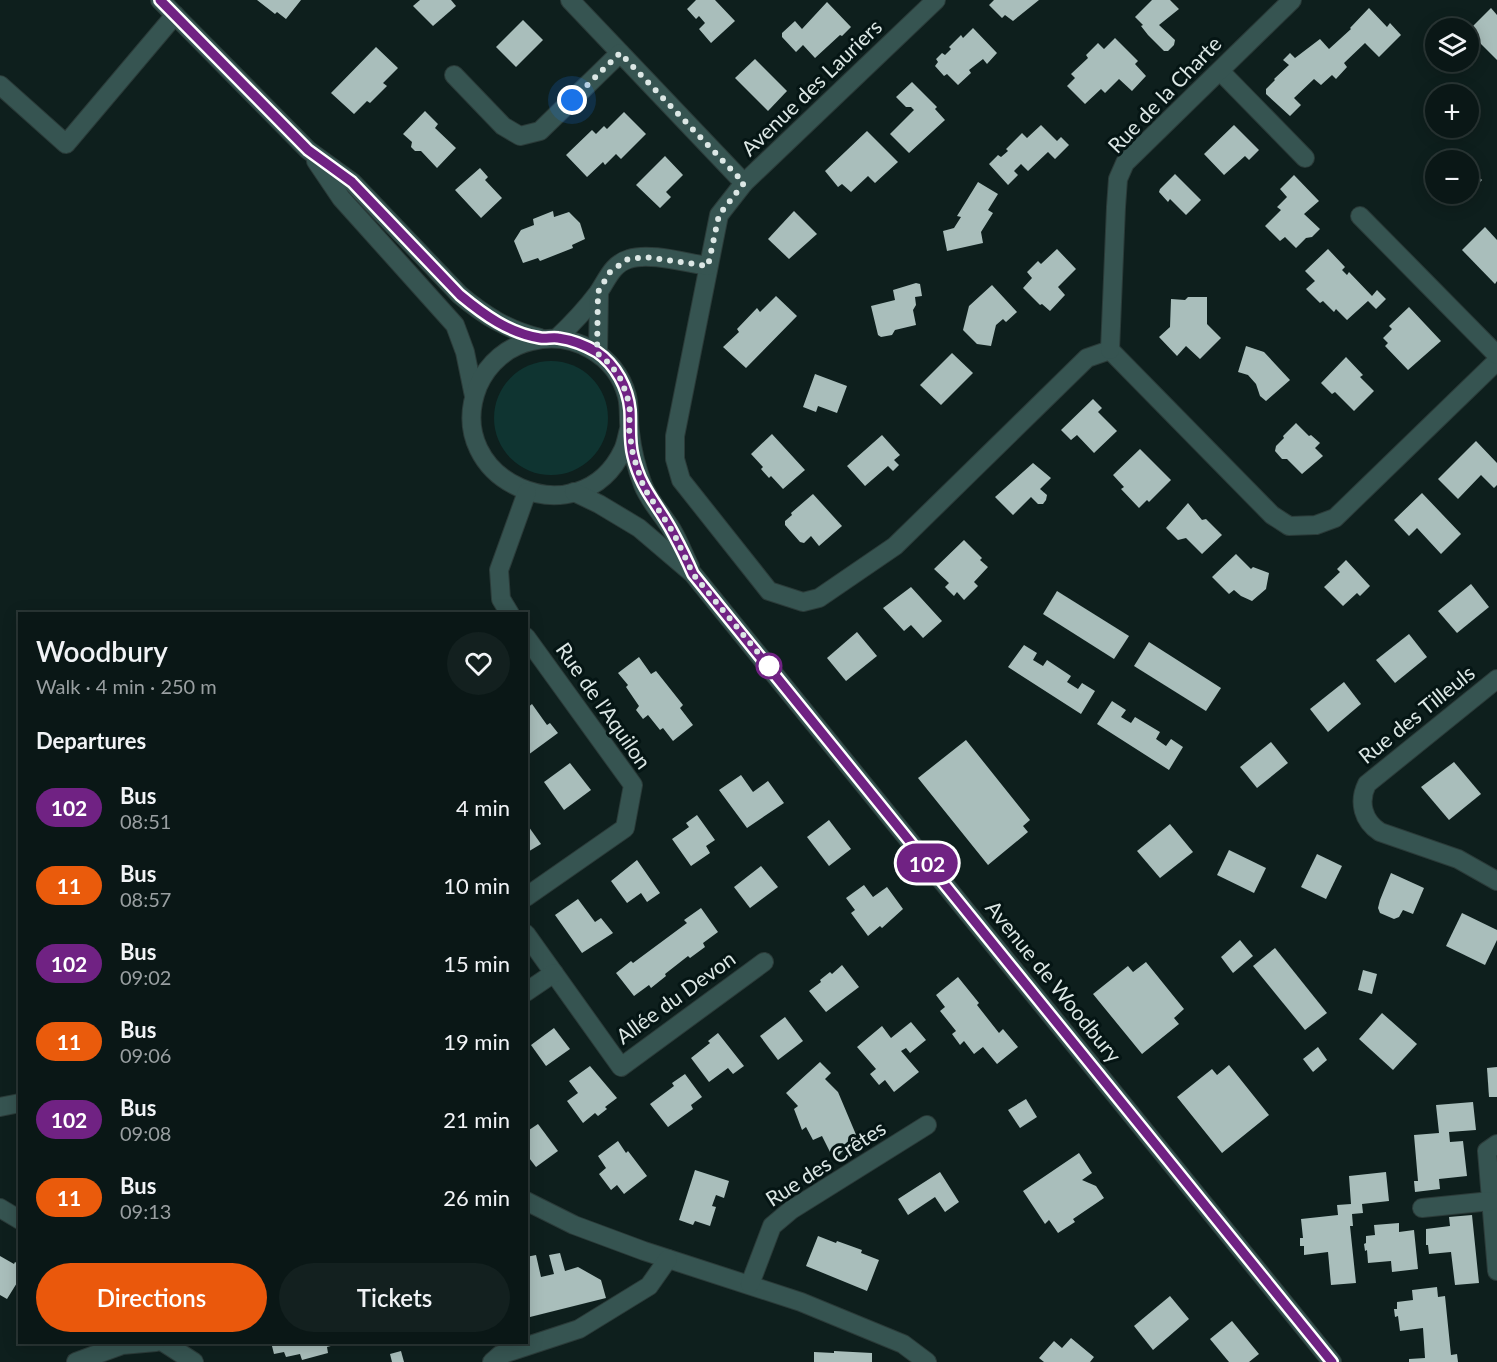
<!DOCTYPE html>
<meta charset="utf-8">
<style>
body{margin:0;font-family:Lato,sans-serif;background:#13201f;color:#f1f3f6;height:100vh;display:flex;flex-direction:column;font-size:22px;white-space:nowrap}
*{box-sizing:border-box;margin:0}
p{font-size:20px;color:#999fa1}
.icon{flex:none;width:33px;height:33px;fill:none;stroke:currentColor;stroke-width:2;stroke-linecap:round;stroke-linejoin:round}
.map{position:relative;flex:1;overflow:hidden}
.sheet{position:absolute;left:18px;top:612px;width:510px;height:732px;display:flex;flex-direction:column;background:#0a1716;border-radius:0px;box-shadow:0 3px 15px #0003,0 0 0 2px #2a3635}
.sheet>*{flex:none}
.badge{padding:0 12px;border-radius:20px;font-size:21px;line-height:39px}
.fabs{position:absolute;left:1425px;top:18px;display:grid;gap:12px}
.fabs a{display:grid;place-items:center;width:54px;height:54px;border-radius:50%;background:#0a1716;box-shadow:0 3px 15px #0003,0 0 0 2px #2a3635;font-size:30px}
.you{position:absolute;width:30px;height:30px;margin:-15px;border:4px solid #fff;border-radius:50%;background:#1a73e8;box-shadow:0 0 0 9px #1a73e833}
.map>.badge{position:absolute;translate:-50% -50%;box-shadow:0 0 0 3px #fff}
h2{padding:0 18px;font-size:22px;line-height:54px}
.round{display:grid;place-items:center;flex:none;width:63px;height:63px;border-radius:32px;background:#13201f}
.summary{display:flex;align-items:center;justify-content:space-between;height:102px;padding:0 18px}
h1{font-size:28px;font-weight:600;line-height:45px}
.button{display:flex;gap:12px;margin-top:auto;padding:12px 18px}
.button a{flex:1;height:69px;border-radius:36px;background:#ea580c;color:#fff;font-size:24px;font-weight:600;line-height:69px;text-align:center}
.button a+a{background:#13201f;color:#f1f3f6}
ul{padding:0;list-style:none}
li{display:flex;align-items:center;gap:18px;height:78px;padding:0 18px}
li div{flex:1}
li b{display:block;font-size:22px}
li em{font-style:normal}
li .badge{min-width:66px;font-weight:700;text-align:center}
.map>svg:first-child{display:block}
</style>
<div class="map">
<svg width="1497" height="1362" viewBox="0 0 1497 1362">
<rect width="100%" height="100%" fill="#0e1f1d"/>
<!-- green -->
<circle fill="#0f3431" cx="551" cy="418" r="57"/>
<!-- building -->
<g fill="#a9bebb">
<path d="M257,0H301L286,19L277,12L275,14Z"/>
<path d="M420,0H451L456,6L433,26L413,6Z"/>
<path d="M696,0H715L735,21L711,43L699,29L705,23L699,16L696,19L687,9Z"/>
<path d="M994,0H1039L1013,21L1005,15L1002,18L989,5Z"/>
<path d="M1152,0H1170L1179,9L1159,25L1175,40L1174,45L1168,51H1164L1148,35L1141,26L1143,25L1135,17Z"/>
<path d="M827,2L851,27L842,36L840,35L815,58L803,45L796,52L782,37V33L795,21L802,29Z"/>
<path d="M1369,8L1387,27L1390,23L1401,35L1379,57L1365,43L1344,63L1347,67L1336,79L1332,75L1321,85L1314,79L1294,98L1301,105L1290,116L1266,94V89L1275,80L1274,79L1289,65L1283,60L1290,53L1295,58L1320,39L1329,49L1351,29L1350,28Z"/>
<path d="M1491,8L1497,15V60L1468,31Z"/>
<path d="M523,20L543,40L516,67L496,47Z"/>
<path d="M973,28L997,53L987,64L983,59L969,70L971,73L958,85L947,74L944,76L935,66L938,62L936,59L942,53L945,55L951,49L949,47L961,35L963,38Z"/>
<path d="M1115,38L1138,61L1135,64L1146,76L1132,91L1119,79L1105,93L1101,89L1085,104L1067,86L1075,78L1071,74L1088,58L1086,55L1098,43L1104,49Z"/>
<path d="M376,47L398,68L383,83L387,86L370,103L367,101L354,114L331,93Z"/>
<path d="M755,59L787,91L768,111L735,78Z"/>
<path d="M912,82L937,107L935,109L945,120L909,153L890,134L914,110L911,107H906L896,97Z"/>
<path d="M425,111L438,124L435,128L456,148L437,168L421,151H415L411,147L412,142L403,134Z"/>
<path d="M624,112L646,134L621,159L616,154L605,165L603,162L587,177L566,155L592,130L596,134L604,126L607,129Z"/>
<path d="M1041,125L1057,141L1061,137L1069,145L1055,159L1048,152L1028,171L1021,164L1014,171L1018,175L1008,185L989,164L998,155L1001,157L1008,151L1006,149L1022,133L1027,138Z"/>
<path d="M1234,125L1259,150L1249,160L1245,156L1224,175L1204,154Z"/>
<path d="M867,131L898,162L875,183L868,176L851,192L842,184L838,187L825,171Z"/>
<path d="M1452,149L1463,160H1440Z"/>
<path d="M665,156L683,175L666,192L671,197L660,208L636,185Z"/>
<path d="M1468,166L1482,180L1463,200L1457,194H1468Z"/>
<path d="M480,168L488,177L485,180L502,198L481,218L455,190Z"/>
<path d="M1175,174L1201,200L1186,215L1170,199L1168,202L1159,192L1160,189Z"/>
<path d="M1294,175L1319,201L1304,214L1320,229L1312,237L1306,238L1296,248L1285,237L1280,241L1265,226L1281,210L1277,207L1287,197L1280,189Z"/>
<path d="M978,182L998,194L988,210L993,213L981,232L983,243L947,251L943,231L954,228L961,217L957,216Z"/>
<path d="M553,211L554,217L569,212L580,223L585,239L572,245L573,248L540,261L538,258L523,263L514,241L521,230L534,225L533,219Z"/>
<path d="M794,211L817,234L789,259L768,239Z"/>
<path d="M1485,227L1497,240V281L1495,284L1462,250Z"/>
<path d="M1057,249L1076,269L1058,287L1065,295L1050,311L1042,304L1040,305L1023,288L1032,278L1027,272L1038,261L1041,264Z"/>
<path d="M1328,249L1345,267L1342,270L1347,275L1349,272L1372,296L1377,290L1386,299L1376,309L1368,301L1347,320L1336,309L1334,312L1323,301L1320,303L1306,289L1315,281L1305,271Z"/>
<path d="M916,283L920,284L922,296L915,297L916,305L913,310L916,325L895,330L892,335L881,337L878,335L871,306L895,300L893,290Z"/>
<path d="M992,285L1017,312L1006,322L1003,319L996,325L991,346L977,344L963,330L969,306Z"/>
<path d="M776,296L797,316L746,368L723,347L739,332L737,329L757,308L760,312Z"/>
<path d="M1188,297H1207V324L1221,338L1200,359L1186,346L1177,356L1159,337L1170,327L1171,299L1185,300Z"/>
<path d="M1409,307L1441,341L1408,370L1385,346L1388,343L1383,338L1392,329L1389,326Z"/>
<path d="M1246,346L1264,352L1290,380L1266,401L1260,396L1256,384L1248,375L1238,372Z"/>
<path d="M952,353L973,373L941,405L920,385Z"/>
<path d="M1346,357L1363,375L1360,377L1374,391L1354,411L1335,392L1332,394L1321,383Z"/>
<path d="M815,374L847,386L837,413L818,406L816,412L803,407Z"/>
<path d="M1093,399L1102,408L1098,412L1117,431L1094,453L1077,435L1071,440L1061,430Z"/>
<path d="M1296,423L1309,436L1311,435L1320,443L1315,448L1323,456L1302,474L1287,459H1282L1275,451L1276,446L1284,438L1283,436Z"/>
<path d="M772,434L805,470L783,489L771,476L769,478L761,469L763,467L751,454Z"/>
<path d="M882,435L900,455L894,460L899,465L893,471L888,466L865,486L847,466Z"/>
<path d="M1476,441L1497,463V485L1494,488L1481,475L1458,499L1438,479Z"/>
<path d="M1140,449L1171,480L1149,502L1147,500L1139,508L1121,489L1124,487L1113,475Z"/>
<path d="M1033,463L1051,478L1040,489L1047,495L1046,500L1043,504H1038L1031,497L1013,515L995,497Z"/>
<path d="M1422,493L1461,534L1441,554L1417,528L1409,536L1394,520Z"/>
<path d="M813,494L842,526L819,546L811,536L804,543L800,542L785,525V521L792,515L791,513Z"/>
<path d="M1188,503L1202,520L1206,519L1222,535L1202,554L1186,538L1178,540L1166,528Z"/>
<path d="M964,540L982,558L980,560L988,567L974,582L978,586L964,600L957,592L954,596L945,587L949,583L934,569Z"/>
<path d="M1236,554L1251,569L1253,567L1269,573L1266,589L1252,601L1241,596L1234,590L1229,594L1212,577Z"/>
<path d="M1346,560L1370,586L1360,596L1357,593L1343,606L1324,587L1340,572L1337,569Z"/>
<path d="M1471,584L1489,607L1457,633L1438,611Z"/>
<path d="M911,587L942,621L923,638L911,625L904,631L883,608Z"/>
<path d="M1057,591L1129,636L1114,659L1043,614Z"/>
<path d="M857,632L877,656L846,681L827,658Z"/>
<path d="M1409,634L1427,657L1395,683L1376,660Z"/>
<path d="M1149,642L1221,688L1206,711L1134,666Z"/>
<path d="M1024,645L1037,653L1033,660L1043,666L1047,660L1071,676L1067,682L1078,689L1082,683L1095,691L1081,714L1008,667Z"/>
<path d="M639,657L651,674L656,671L683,705L680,708L693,725L673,741L663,728L660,730L648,715L643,719L636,710L639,706L626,687L628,685L618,673Z"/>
<path d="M1344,682L1361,704L1328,732L1310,709Z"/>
<path d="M1112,701L1126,710L1121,717L1131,723L1135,717L1160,732L1156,739L1166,746L1171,739L1183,747L1169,770L1097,724Z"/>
<path d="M532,704L547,725L550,723L558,733L528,755L526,709Z"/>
<path d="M966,740L1030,820L1023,826L1028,832L988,865L918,778Z"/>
<path d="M1271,742L1288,763L1257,788L1240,767Z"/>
<path d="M1454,762L1481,794L1449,820L1421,787Z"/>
<path d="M570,763L591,790L564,810L544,782Z"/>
<path d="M741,775L753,792L768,781L784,803L747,828L719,790Z"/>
<path d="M697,815L715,840L706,846L710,853L691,866L672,839L689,827L686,823Z"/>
<path d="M829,820L851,849L829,866L807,837Z"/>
<path d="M526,823L541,844L526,853Z"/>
<path d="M1170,824L1193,852L1160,878L1137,851Z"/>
<path d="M1229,850L1266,868L1254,893L1217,875Z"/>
<path d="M1317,854L1342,866L1326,899L1301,887Z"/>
<path d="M637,860L660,893L647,902L641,893L627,903L611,881Z"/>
<path d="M761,866L778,887L750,908L734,887Z"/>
<path d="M1391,873L1424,888L1413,914L1403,910L1399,917L1394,919L1380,913L1378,908L1380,900Z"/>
<path d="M864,885L873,897L887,887L903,909L882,928L880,926L868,936L851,913L855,910L846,898Z"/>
<path d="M578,899L595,922L601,918L613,933L582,953L555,915Z"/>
<path d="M701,908L718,932L703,943L705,947L690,958L688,956L665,974L666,976L651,988L649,985L634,996L616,973L631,961L633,963L687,923L684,920Z"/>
<path d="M1462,913L1497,930V940L1485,965L1446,946Z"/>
<path d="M1240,940L1253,956L1233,973L1221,957Z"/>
<path d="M1275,948L1327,1013L1305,1030L1253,966Z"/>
<path d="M1146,962L1184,1009L1174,1018L1179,1024L1142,1054L1093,994L1128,966L1133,972Z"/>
<path d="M842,965L859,987L826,1012L809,991L821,982L820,980L830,972L832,974Z"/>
<path d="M1363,970L1377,974L1372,994L1358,990Z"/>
<path d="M958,977L979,1003L977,1005L999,1033L1003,1029L1018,1047L997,1064L983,1047L974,1054L964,1041L960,1045L952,1034L956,1031L940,1011L945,1007L936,995Z"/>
<path d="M1382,1013L1417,1044L1393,1070L1359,1039Z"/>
<path d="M785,1017L803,1041L778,1060L760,1036Z"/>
<path d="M911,1022L926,1040L910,1053L906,1048L901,1051L919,1072L894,1092L885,1080L879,1085L870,1074L876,1069L857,1047L882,1026L891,1038Z"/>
<path d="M554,1028L570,1049L546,1066L531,1045Z"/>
<path d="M718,1033L744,1066L733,1074L728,1068L709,1082L691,1058L710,1043L708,1041Z"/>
<path d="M1318,1047L1327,1060L1313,1072L1303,1059Z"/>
<path d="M820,1062L831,1073L825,1079L838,1092L857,1137L834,1160L822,1136L813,1140L806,1127L802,1130L794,1109L798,1106L786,1093Z"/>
<path d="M1229,1065L1269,1115L1222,1153L1177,1097L1212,1069L1217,1075Z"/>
<path d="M590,1066L617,1098L605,1107L607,1109L598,1116L595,1113L583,1123L567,1101L578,1093L569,1081Z"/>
<path d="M1497,1067V1097H1489L1487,1068Z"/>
<path d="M685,1074L702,1097L691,1105L693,1109L668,1127L650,1104L674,1086L672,1083Z"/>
<path d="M1026,1099L1037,1117L1020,1128L1008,1110Z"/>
<path d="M1473,1102L1476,1130L1449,1132L1450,1142L1463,1141L1467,1176L1439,1179L1440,1189L1415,1192L1414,1181H1418L1414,1135L1439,1133L1436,1105Z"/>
<path d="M538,1124L558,1151L536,1167L526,1154V1132Z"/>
<path d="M618,1141L626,1153L628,1151L647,1176L624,1194L617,1185L611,1190L599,1174L606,1168L598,1156Z"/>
<path d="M1079,1153L1092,1173L1082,1180L1096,1186L1104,1198L1073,1219L1075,1222L1058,1233L1049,1220L1045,1224L1023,1191Z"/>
<path d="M695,1170L729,1181L724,1198L716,1195L712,1206L716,1207L710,1226L695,1221L693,1225L679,1220Z"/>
<path d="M940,1172L959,1202L945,1212L935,1197L908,1215L898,1199Z"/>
<path d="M1386,1172L1389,1201L1362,1204L1363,1213L1352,1214L1353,1226H1350L1356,1283L1331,1285L1328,1252L1304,1255V1246H1300V1238H1303L1301,1219L1338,1215L1337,1205L1351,1204L1349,1176Z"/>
<path d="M1472,1215L1479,1283L1455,1285L1451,1252L1429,1254L1428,1245H1426V1229L1450,1226L1449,1217Z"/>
<path d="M1399,1223V1232L1414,1230L1418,1269L1392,1272L1391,1261L1368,1263L1367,1250L1365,1251L1364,1244L1366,1243V1236L1375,1235L1374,1225Z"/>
<path d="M818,1236L836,1243L837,1241L862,1250L861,1253L879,1260L867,1291L806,1266Z"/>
<path d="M560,1253L565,1271L578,1267L601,1280L606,1298L526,1318V1257L536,1255L541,1277L554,1274L549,1255Z"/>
<path d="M0,1256L14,1264L15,1262L20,1265V1278L7,1299L0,1295Z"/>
<path d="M1437,1287L1438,1297L1445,1296L1451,1355L1457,1354L1458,1362H1409V1359L1425,1358L1423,1328L1400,1331L1398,1316L1395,1317L1394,1309H1397V1302L1413,1300L1412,1290Z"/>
<path d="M1170,1296L1189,1319L1153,1350L1134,1326Z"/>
<path d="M1232,1321L1259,1354L1249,1362H1229L1210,1339Z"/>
<path d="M1071,1338L1094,1357L1090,1362H1044L1039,1358L1054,1341L1062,1348Z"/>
<path d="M271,1342H342V1343L327,1347L328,1353L302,1360L300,1354L286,1357L284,1352L274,1354Z"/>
<path d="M401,1351L404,1362H392L390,1354Z"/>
<path d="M834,1351L872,1353V1362H814V1352L834,1353Z"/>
</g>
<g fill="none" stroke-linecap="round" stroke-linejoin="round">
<!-- minor casing -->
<g stroke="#2b3b39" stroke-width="20">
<g id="minor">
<path d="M160,0L308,150L352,182L460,295C485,316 508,330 540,338"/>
<path d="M570,0L744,183"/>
<path d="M936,0L744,183L719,215L675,436V459L681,480L769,591L803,602L819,598L895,546L1087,358L1110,350L1272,515L1289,526L1316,525L1335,518L1497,361"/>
<path d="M1220,71L1305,158"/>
<path d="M454,75L503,126L520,136L540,131L620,53"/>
<path d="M0,85L66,144L175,15"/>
<path d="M316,161L341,198L455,325L465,352L474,396"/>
<path d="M1360,216L1497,355"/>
<path d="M557,338C572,324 586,309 598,293C607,280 612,264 629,259C650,252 686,263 708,266"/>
<path d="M1110,350L1116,207L1118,179L1125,163L1292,0"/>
<path d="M598,353L599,292"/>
<path d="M629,429C627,436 626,444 623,450C580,541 440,481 478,386C488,363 508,346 532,341C572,331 616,354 627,396C630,408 628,420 630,432C632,450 636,467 643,485C649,501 663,515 672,530C679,542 684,555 690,567"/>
<path d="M574,492L599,504L639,528L693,574L1332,1362"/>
<path d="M510,614L501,599L499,570L527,492"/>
<path d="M526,637L633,785L625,828L526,897"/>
<path d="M1497,679L1367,784C1358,802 1363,821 1380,832L1458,859L1497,881"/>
<path d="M526,934L621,1067L764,962"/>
<path d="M526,992L554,973"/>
<path d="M0,1107L20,1103"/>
<path d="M1497,1144L1487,1151L1497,1271"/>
<path d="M526,1201L574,1225L644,1251L801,1302L903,1344L927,1362"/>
<path d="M0,1208L20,1220"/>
<path d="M1422,1208L1491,1201"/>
<path d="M750,1284L772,1226L791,1210L927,1125"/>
<path d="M163,1342L194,1362"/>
<path d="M76,1362L122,1345L156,1342"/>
<path d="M492,1362L500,1355L579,1329L649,1286L668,1259"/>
</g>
</g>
<!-- minor -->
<use href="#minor" stroke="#365451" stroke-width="18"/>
</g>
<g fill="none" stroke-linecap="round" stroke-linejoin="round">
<!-- line casing -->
<g stroke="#fff" stroke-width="14">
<path id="line" d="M160,0L308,150L352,182L460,295C484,315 509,333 540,338C546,339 552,337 558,338C572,340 585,345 597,352C616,365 628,388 630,410C631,426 629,441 633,456C641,490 658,504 673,533C680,546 687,560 693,574L1332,1362"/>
</g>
<!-- line -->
<use href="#line" stroke="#702283" stroke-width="9"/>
<!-- walk -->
<path stroke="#dce7e5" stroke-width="6" stroke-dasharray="0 10.8" d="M572,100L620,53L744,183L719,215L708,266L646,257L628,259L610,272L598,292L597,353L610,364L620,378L627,395L630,411L629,429L633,455L644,488L673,532L693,574L769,666"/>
</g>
<!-- markers -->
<circle fill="#fff" stroke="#702283" stroke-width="3" cx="769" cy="666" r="12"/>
<g text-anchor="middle" stroke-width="6" stroke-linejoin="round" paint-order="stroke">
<!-- street labels -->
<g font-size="21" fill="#dce7e5" stroke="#051514">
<text transform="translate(812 88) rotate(-44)" y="7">Avenue des Lauriers</text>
<text transform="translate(1165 95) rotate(-46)" y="7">Rue de la Charte</text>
<text transform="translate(603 706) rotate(55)" y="7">Rue de l'Aquilon</text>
<text transform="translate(1417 715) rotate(-39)" y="7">Rue des Tilleuls</text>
<text transform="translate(1053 982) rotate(51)" y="7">Avenue de Woodbury</text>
<text transform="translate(676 998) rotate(-36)" y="7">Allée du Devon</text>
<text transform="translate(826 1164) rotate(-33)" y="7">Rue des Crêtes</text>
</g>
</g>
</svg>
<div class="fabs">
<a><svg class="icon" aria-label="layers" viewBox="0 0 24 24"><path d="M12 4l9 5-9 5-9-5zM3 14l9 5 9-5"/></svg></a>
<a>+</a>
<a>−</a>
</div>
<div class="you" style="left:572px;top:100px"></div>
<b class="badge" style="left:927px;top:863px;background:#702283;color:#fff">102</b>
<section class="sheet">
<div class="summary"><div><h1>Woodbury</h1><p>Walk · 4 min · 250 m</p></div><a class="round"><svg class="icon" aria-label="heart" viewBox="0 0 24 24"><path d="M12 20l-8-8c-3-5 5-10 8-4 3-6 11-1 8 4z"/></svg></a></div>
<h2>Departures</h2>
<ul>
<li><span class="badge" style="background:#702283;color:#fff">102</span><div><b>Bus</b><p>08:51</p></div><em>4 min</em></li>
<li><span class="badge" style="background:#ea5b0c;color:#fff">11</span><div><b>Bus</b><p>08:57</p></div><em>10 min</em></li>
<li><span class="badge" style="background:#702283;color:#fff">102</span><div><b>Bus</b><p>09:02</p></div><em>15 min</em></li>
<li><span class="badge" style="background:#ea5b0c;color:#fff">11</span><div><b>Bus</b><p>09:06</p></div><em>19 min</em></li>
<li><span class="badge" style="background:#702283;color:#fff">102</span><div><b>Bus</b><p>09:08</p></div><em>21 min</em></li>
<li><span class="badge" style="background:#ea5b0c;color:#fff">11</span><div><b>Bus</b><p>09:13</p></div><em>26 min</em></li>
</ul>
<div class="button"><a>Directions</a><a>Tickets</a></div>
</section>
</div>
